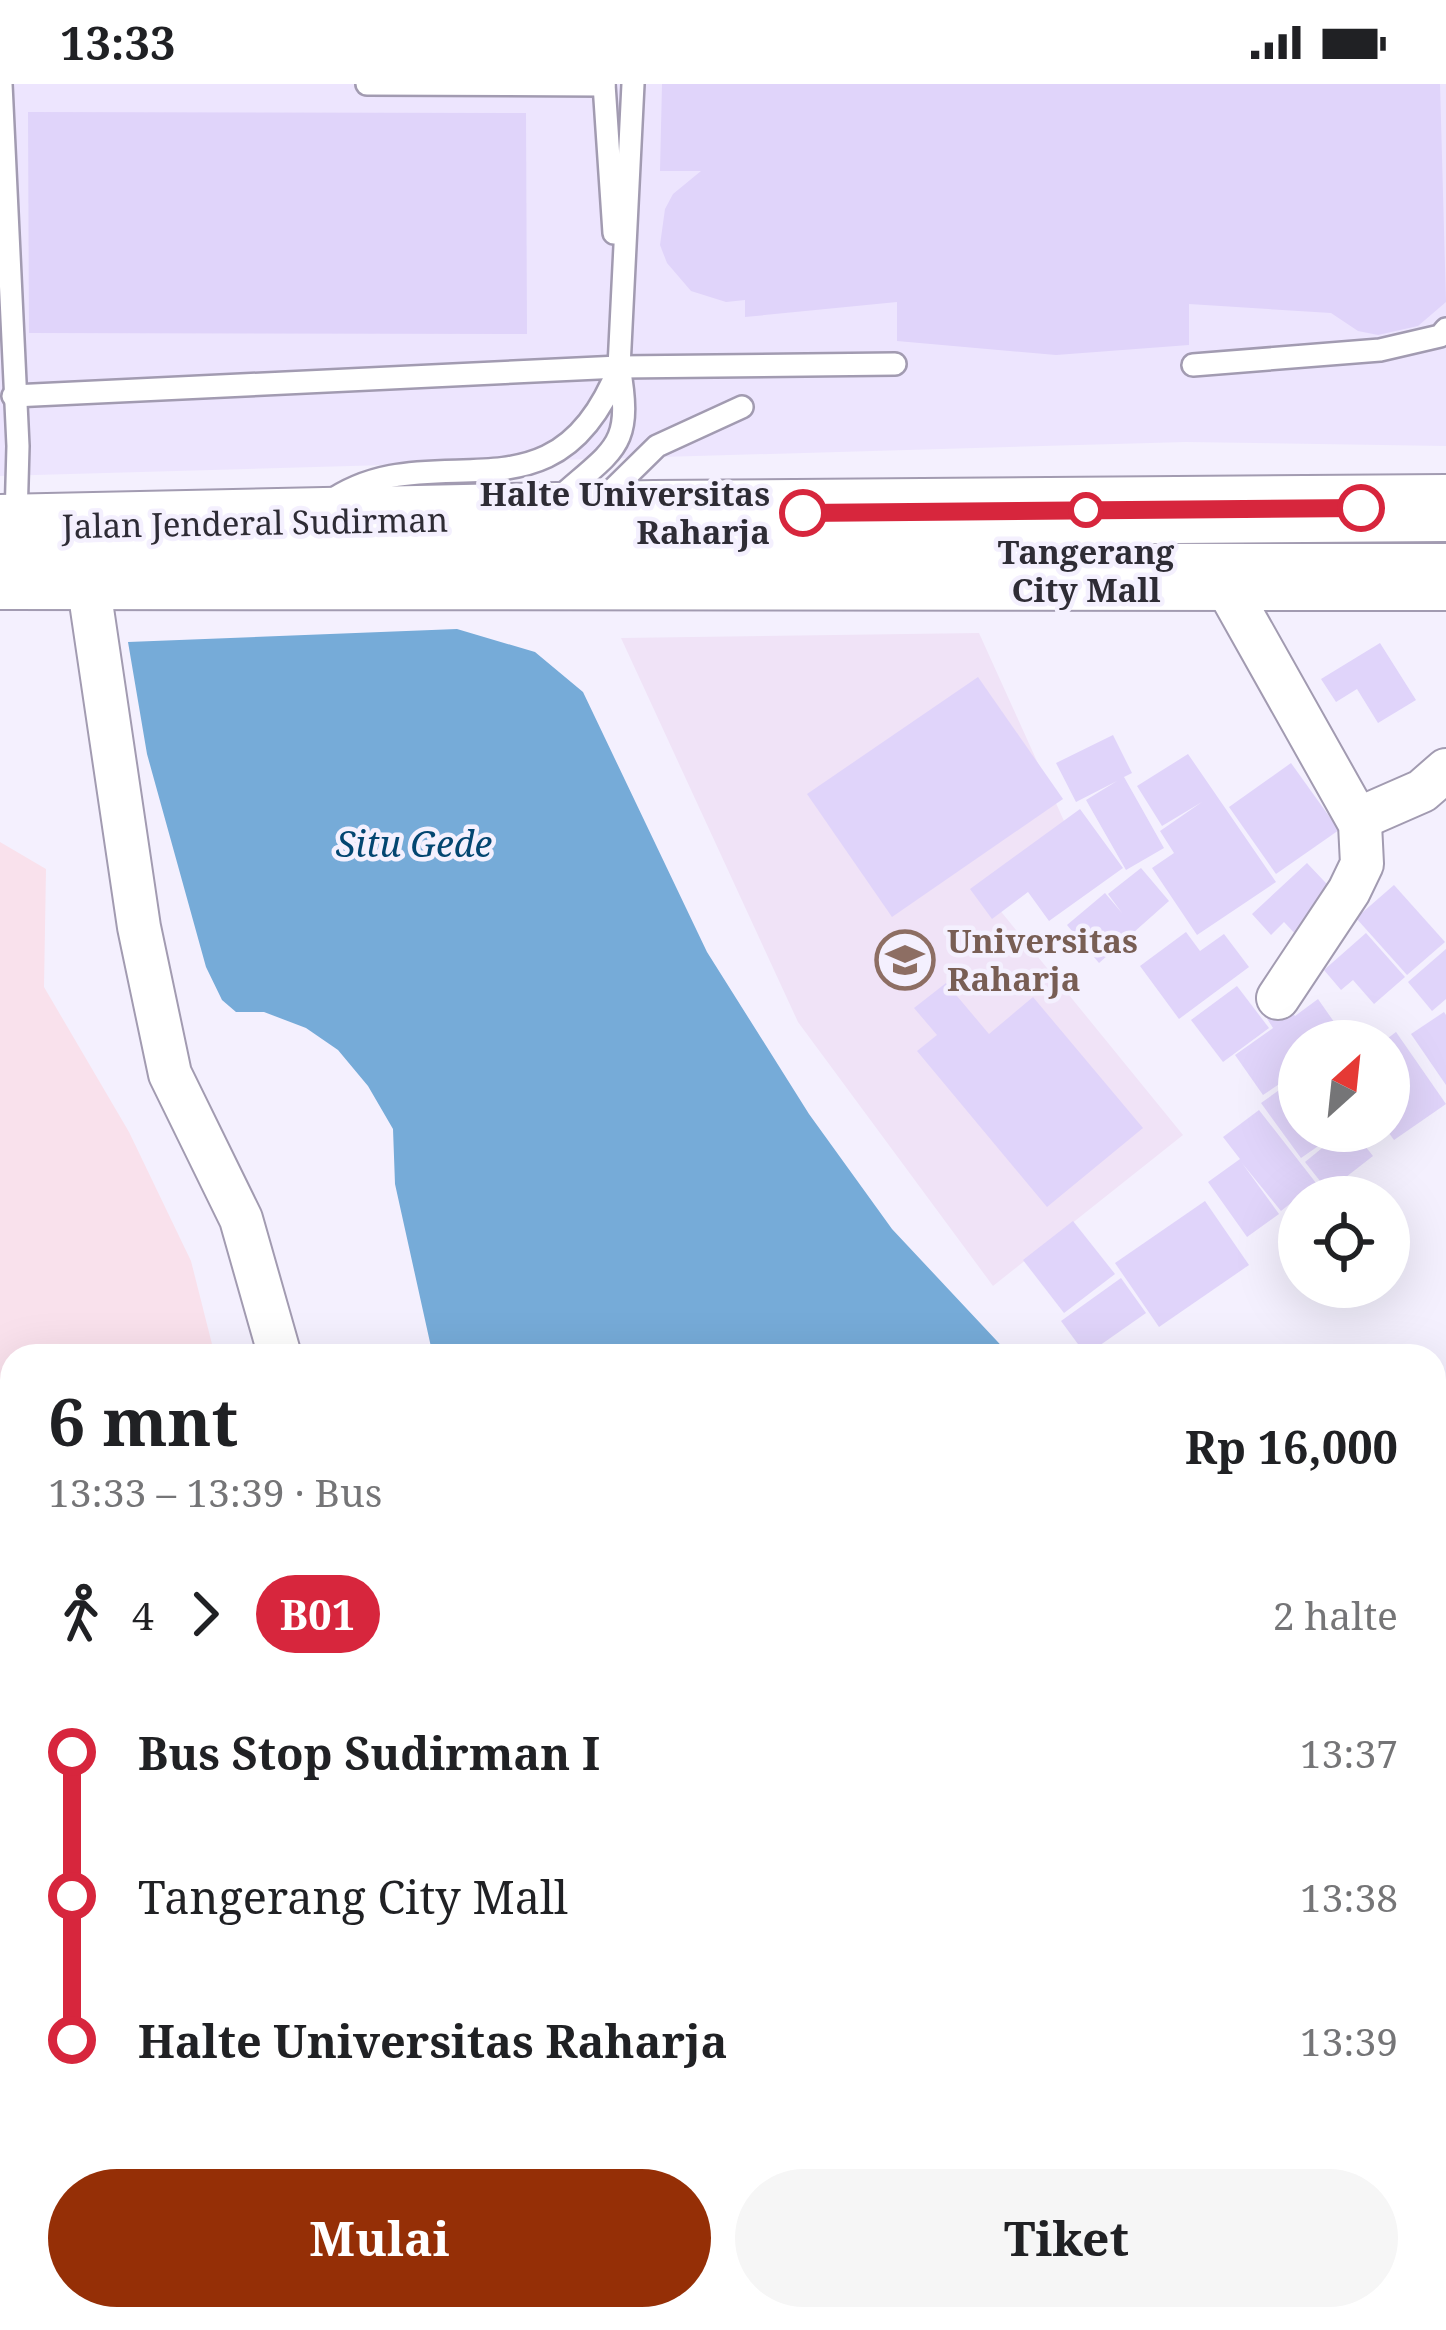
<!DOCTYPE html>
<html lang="id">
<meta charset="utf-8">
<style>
body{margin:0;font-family:"Noto Serif",serif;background:#f6f6f6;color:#202124;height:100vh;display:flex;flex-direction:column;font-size:45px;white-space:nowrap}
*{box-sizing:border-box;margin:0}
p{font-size:39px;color:#757577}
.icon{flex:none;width:66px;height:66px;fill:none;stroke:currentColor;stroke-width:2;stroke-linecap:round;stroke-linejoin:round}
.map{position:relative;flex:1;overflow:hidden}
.side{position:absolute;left:0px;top:1260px;width:1446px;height:987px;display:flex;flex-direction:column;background:#fff;border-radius:36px 36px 0 0;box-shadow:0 12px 48px #0002}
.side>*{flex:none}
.badge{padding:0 24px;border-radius:39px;font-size:42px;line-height:78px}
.needle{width:78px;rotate:27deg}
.buttons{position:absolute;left:1278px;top:936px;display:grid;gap:24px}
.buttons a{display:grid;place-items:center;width:132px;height:132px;border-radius:50%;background:#fff;box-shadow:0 12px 48px #0002;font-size:60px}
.map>.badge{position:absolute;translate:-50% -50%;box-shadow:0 0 0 6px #fff}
.legs{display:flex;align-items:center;gap:18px;height:132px;padding:0 48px;font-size:39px}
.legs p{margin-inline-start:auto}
.overview{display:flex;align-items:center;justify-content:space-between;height:204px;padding:0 48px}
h1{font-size:66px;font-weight:700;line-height:90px}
.action{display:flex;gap:24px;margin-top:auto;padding:24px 48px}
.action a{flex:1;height:138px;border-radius:72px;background:#952f06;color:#fff;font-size:48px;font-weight:700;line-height:138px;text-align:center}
.action a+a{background:#f6f6f6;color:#202124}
ul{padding:0 48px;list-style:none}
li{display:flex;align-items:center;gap:42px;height:144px;font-size:45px}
li i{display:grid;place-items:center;width:18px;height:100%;margin:0 15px;background:currentColor}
li i::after{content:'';width:30px;height:30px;margin:-15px;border:9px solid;border-radius:50%;background:#fff}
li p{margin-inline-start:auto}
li:first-child i{background:linear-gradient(#0000 50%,currentColor 0)}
li:last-child i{background:linear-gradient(currentColor 50%,#0000 0)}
.status{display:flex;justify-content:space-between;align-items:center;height:84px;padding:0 60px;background:#fff;direction:ltr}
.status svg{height:33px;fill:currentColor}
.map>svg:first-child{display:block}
</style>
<div class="status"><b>13:33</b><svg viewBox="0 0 49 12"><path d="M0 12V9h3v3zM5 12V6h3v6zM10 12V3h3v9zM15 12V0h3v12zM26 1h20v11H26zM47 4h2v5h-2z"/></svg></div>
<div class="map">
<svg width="1446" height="2246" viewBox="0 0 1446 2246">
<rect width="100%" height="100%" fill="#f4f0fe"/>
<!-- built -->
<g fill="#ede5fe">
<path d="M0,0H1446V362L1186,358L0,392Z"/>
<path d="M1434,1998L1446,1999V2246H1199L1202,2235H1434Z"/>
</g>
<!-- industrial -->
<path fill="#f9e1ec" d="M0,758L46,785L44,903L129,1048L191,1177L215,1272H12V2235H496L500,2246H0Z"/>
<!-- education -->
<path fill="#f0e3f7" d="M979,549L1069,748L990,814L1183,1051L993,1202L798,938L621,554Z"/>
<!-- water -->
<g fill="#76abd8">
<path d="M457,545L535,568L583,608L707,868L809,1030L892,1145L1011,1272H433L395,1100L393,1045L368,1002L338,966L306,944L264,928H236L222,916L206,883L147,670L128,558Z"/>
<path d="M716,2235H1119L1117,2246H725Z"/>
</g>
<!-- building -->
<g fill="#e0d4fa">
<path d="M662,0H1440L1446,218L1418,242L1378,251L1358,247L1331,229L1189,220V261L1056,271L897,257V218L745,233V216L726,218L691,207L667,179L660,161L665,125L673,110L701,87H660Z"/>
<path d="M28,28L526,29L527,250L29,249Z"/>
<path d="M1380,559L1416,616L1378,639L1357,605L1336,618L1321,595Z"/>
<path d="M978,593L1063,715L892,833L807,710Z"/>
<path d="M1113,651L1132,689L1124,693L1164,764L1126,786L1086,716L1117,697L1076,718L1056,679Z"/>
<path d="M1188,670L1276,798L1197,851L1152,784L1174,769L1160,747L1202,718L1162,742L1137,702Z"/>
<path d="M1291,679L1339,746L1276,790L1229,723Z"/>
<path d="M1080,725L1123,784L1049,837L1028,808L992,835L970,805Z"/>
<path d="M1307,779L1341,815L1299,854L1284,838L1271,851L1252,830Z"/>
<path d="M1141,784L1169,817L1099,879L1067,841L1105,809L1122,829L1108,810Z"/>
<path d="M1394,801L1445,858L1407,891L1356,834Z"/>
<path d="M1186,848L1200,867L1224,850L1249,883L1179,935L1140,882Z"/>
<path d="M1366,849L1405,893L1374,920L1353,896L1341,906L1324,886Z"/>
<path d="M1446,865V915L1432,927L1408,898Z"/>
<path d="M946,899L989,950L1033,913L1143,1044L1047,1123L917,967L937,951L914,924Z"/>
<path d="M1237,902L1269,944L1223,978L1191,936Z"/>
<path d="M1318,915L1346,955L1299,957V987L1263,1011L1235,971L1273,944L1266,933L1286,919L1295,932Z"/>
<path d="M1444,928L1446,931V1001L1411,950Z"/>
<path d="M1396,948L1446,1020L1394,1056L1389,1049V957H1384Z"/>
<path d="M1299,992V1047H1340L1301,1074L1261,1019Z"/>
<path d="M1259,1026L1316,1099L1281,1127L1242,1079L1279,1130L1247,1153L1208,1098L1240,1075L1223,1053Z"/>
<path d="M1343,1047H1353L1373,1072L1328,1107L1305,1078Z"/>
<path d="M1205,1117L1249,1181L1159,1243L1115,1179Z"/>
<path d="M1073,1137L1115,1190L1064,1229L1023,1176Z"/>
<path d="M1121,1194L1146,1229L1086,1271L1061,1237Z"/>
<path d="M1434,2103L1446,2104V2246H1284L1285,2235H1434Z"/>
</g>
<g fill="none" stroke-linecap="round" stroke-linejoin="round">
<!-- service casing -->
<g stroke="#a29bb1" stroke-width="26">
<g id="service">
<path d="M1,0L18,362L16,436"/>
<path d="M367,0L604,1"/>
<path d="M604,0L614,149"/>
<path d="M1193,281L1380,266L1440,252L1446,245"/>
<path d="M13,312L619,283L895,280"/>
<path d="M559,414C616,363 633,363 619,282"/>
<path d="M600,418L657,362L742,323"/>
<path d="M326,420C432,343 553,452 619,283L633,0"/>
<path d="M1434,2061L1446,2062"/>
<path d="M1238,2246L1240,2235"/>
</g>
</g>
<!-- minor casing -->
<g stroke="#a29bb1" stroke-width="46">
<g id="minor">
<path d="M87,491L139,843L170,990L241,1135L280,1272"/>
<path d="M1220,491L1360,740L1362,780L1349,807L1278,914"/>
<path d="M1358,735L1422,707L1446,686"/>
<path d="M546,2235L550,2246"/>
</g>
</g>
<!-- tertiary casing -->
<g stroke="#a29bb1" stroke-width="56">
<g id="tertiary">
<path d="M1434,1608L1446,1593"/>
<path d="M1171,2246L1173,2235"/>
</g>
</g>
<!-- primary casing -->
<g stroke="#a29bb1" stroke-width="70">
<g id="primary">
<path d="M0,444L654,430L1446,424"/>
<path d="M0,492L1446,493"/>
</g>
</g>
<!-- service -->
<use href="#service" stroke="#fff" stroke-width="21"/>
<!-- minor -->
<use href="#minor" stroke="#fff" stroke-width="42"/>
<!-- tertiary -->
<use href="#tertiary" stroke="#fff" stroke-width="51"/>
<!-- primary -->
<use href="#primary" stroke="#fff" stroke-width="66"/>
</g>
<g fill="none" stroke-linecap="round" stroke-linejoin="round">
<!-- line-1 casing -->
<g stroke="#fff" stroke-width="27">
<path id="line-1" d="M803,429L1361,424"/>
</g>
<!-- line-1 -->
<use href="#line-1" stroke="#d7263d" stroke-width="18"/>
</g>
<!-- icons -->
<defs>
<g id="university-ring" transform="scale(3)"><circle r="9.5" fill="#f4f0fe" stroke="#8d6e63" stroke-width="1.5"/><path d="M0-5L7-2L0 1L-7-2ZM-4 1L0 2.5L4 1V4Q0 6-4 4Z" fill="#8d6e63"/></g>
</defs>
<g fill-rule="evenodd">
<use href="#university-ring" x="905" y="876"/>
</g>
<!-- markers -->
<g fill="#fff" stroke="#d7263d" stroke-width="6">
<circle cx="1361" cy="424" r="21"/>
<circle cx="1086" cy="426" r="15"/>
<circle cx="803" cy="429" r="21"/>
</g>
<g text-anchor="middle" stroke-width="9" stroke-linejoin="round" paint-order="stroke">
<!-- stop labels -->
<g font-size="33" font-weight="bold" fill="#2e2c35" stroke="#f4f0fe" text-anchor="end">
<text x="770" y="422">Halte Universitas<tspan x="770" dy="38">Raharja</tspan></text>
<text x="1086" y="480" text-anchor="middle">Tangerang<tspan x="1086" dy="38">City Mall</tspan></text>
</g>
<!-- street labels -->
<g font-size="33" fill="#2e2c35" stroke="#f4f0fe">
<text transform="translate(255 439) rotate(-1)" y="12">Jalan Jenderal Sudirman</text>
</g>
<!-- education labels -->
<g font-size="33" font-weight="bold" fill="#785e54" stroke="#f4f0fe" text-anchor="start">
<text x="947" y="869">Universitas<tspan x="947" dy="38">Raharja</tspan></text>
</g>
<!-- water labels -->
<g font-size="36" font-style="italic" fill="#034671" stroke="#f4f0fe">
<text x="414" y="773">Situ Gede</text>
</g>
</g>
</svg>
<div class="buttons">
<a><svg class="needle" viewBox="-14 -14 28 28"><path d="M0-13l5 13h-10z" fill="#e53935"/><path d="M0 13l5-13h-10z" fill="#757577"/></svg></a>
<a><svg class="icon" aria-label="locate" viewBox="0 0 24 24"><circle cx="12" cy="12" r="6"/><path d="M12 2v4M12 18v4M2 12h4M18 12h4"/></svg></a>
</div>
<section class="side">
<div class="overview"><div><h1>6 mnt</h1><p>13:33 – 13:39 · Bus</p></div><b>Rp 16,000</b></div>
<div class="legs"><svg class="icon" aria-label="walk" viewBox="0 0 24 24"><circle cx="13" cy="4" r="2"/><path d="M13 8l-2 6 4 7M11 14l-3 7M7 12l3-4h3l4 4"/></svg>4<svg class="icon" aria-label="forward" viewBox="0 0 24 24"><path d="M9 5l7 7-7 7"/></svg><b class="badge" style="background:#d7263d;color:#fff">B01</b><p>2 halte</p></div>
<ul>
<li><i style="color:#d7263d"></i><b>Bus Stop Sudirman I</b><p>13:37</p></li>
<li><i style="color:#d7263d"></i><span>Tangerang City Mall</span><p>13:38</p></li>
<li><i style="color:#d7263d"></i><b>Halte Universitas Raharja</b><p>13:39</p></li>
</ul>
<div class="action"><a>Mulai</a><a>Tiket</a></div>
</section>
</div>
